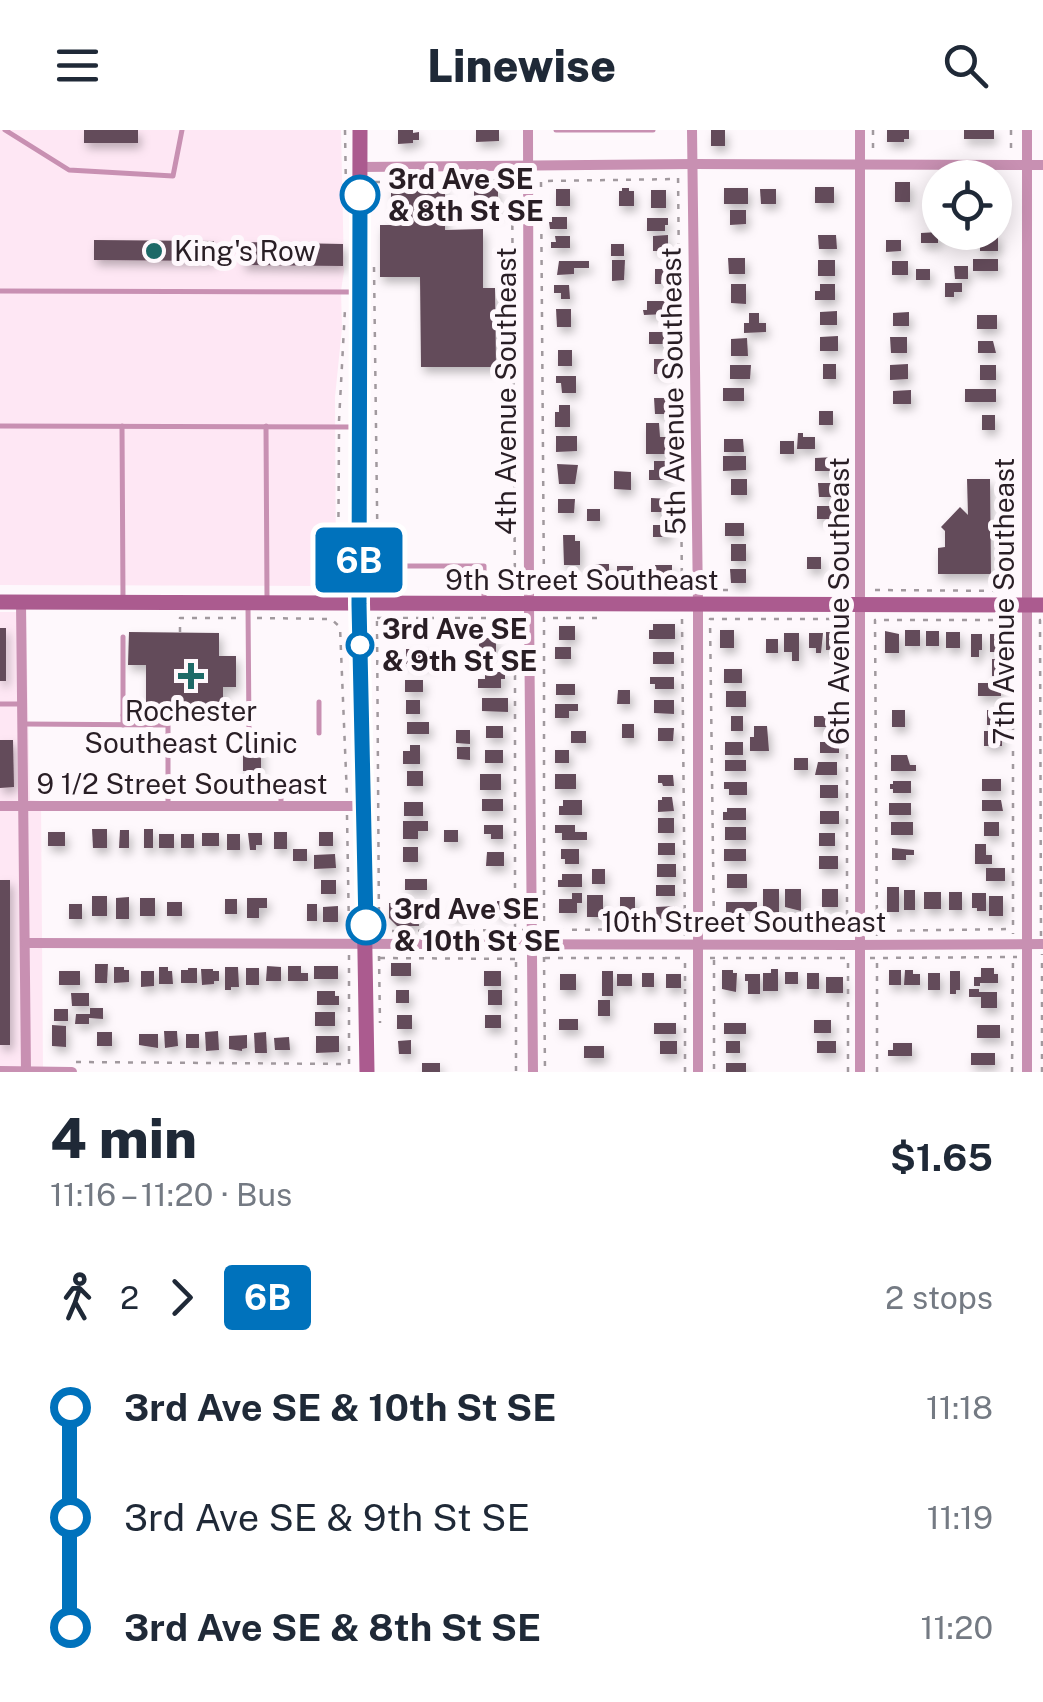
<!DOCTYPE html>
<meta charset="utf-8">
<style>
body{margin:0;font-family:"Public Sans",sans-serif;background:#f6f6f7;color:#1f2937;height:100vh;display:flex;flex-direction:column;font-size:38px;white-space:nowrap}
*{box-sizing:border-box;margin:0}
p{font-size:32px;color:#747a83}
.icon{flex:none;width:55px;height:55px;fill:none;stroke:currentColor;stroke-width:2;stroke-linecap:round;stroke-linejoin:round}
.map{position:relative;height:942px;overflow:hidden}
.sheet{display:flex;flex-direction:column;background:#fff;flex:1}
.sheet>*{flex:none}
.badge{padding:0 20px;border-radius:8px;font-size:35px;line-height:65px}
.controls{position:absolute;left:922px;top:30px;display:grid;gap:20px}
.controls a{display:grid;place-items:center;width:90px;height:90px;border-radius:50%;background:#fff;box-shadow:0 5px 25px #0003;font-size:50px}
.map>.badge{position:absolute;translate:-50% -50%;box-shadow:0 0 0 5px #fff}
.legs{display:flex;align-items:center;gap:15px;height:110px;padding:0 50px;font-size:32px}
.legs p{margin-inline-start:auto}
.summary{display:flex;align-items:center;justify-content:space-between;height:170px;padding:0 50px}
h1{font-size:55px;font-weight:800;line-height:75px}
ul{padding:0 50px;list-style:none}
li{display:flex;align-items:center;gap:35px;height:110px;font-size:38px}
li i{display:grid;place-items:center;width:15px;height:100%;margin:0 12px;background:currentColor}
li i::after{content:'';width:25px;height:25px;margin:-12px;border:8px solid;border-radius:50%;background:#fff}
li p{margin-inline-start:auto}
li:first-child i{background:linear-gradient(#0000 50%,currentColor 0)}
li:last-child i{background:linear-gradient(currentColor 50%,#0000 0)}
header{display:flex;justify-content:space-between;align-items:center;height:130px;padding:0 50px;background:#fff;font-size:45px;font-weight:800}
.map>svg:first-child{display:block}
</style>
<header><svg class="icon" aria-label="menu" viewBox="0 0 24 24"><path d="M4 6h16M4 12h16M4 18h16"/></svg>Linewise<svg class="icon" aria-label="search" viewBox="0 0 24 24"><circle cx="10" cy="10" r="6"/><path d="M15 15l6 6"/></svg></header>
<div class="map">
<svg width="1043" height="942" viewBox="0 0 1043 942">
<defs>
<filter id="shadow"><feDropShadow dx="3" dy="5.5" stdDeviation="5" flood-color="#0004"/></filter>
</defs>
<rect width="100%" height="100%" fill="#fef8fc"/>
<!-- built -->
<g fill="#fee7f4">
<path d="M0,0H341L344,141L341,161L342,198L335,267L336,449L329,456L0,455Z"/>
<path d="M0,482H26L30,670L41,671L43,942H0Z"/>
</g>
<!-- building -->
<g fill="#644b5a" filter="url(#shadow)">
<rect x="84" y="0" width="54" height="13"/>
<path d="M398,0H413V3L419,2V10H413V13L398,14Z"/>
<path d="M476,0H499V11L476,12Z"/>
<rect x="711" y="0" width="14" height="16"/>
<path d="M887,0H909V9H904V12H887Z"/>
<rect x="964" y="0" width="30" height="9"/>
<rect x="895" y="52" width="15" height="20"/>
<path d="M391,57H445V100L483,99V158H495L496,237H421L420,147H380V95H391Z"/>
<rect x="815" y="57" width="19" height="16"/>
<path d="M474,58H498V82H486V72H480V66H474Z"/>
<path d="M622,58H629V61H634V76H619V61H622Z"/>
<rect x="724" y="58" width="24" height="16"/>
<rect x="556" y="59" width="14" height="17"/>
<path d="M760,59H776V74H761Z"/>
<rect x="651" y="60" width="15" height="18"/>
<path d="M730,80H746V94L730,95Z"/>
<path d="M552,87H567V99H550L549,92H552Z"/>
<path d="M647,88H668V95H665V101H647Z"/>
<path d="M938,102V113H921V103Z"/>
<path d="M668,105V121H653V106Z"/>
<path d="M818,105H836L837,119H819Z"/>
<path d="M555,106H570V118H551V112H556Z"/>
<rect x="980" y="106" width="18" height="15"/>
<path d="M94,110L214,111V131L94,130Z"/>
<path d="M886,110H901V121L886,122Z"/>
<path d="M243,112L343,114V136L242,135Z"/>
<rect x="611" y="114" width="13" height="12"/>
<path d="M728,128H745V144H729Z"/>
<rect x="973" y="129" width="25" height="12"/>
<path d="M612,130H625L624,150L612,151Z"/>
<rect x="818" y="130" width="17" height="16"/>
<path d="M559,131H589V138H574V144L557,145Z"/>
<rect x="892" y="131" width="16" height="14"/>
<path d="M954,136H968V149H955Z"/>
<path d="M655,139H669V150H661V154H655Z"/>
<rect x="916" y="139" width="14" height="11"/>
<path d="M945,153H962V162H954V167H945Z"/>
<path d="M731,154H746V174L731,173Z"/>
<path d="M820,154H835V170H815V161H820Z"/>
<path d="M554,155H569L570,169H561V163H554Z"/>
<path d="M647,171H667V184L644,185L643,180H647Z"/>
<path d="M556,179H571V197H557Z"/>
<path d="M837,181V195H820V182Z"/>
<path d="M909,182V196H893V183Z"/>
<path d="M749,183H759V193H766V202L744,203V193H749Z"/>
<rect x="977" y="185" width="20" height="14"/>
<rect x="649" y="202" width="19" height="12"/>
<path d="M838,206V221H820V207Z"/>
<path d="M890,207H907V223H891Z"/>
<path d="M747,208L748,226H731V209Z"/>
<path d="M978,211H993L996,223H978Z"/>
<rect x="558" y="220" width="14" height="16"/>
<path d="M654,229H668L669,244H654Z"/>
<rect x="823" y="234" width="13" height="15"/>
<path d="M908,234V249L890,250V235Z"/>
<path d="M730,235H751L750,249H730Z"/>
<rect x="980" y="235" width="16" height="15"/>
<path d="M556,246H576V263H562L561,253H556Z"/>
<rect x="723" y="258" width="21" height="13"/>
<rect x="965" y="259" width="31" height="13"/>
<path d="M911,260V274H893V261Z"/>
<path d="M654,268H668V284H655Z"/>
<path d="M559,275H570V297H555V282H559Z"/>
<rect x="819" y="281" width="14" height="14"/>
<rect x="982" y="285" width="13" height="15"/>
<path d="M646,293H659L660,307H667L665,324H646Z"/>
<path d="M798,303H803V307H815V319H797Z"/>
<path d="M556,306H577V321L556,322Z"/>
<path d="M724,309H743L744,322H724Z"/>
<rect x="780" y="311" width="14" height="13"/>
<path d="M723,326H746V340L723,341Z"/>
<path d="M835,327V341H815V328Z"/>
<path d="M654,331H668V350H649V340H654Z"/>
<path d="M557,334L578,335L575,354H559Z"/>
<path d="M614,341L631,342V360L614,359Z"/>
<rect x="731" y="349" width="16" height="16"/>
<path d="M967,349H990L991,444H938V418L945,417V401L941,397L960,377L968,385Z"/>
<path d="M818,353H836V367H819Z"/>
<path d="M651,368L671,369V382H651Z"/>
<path d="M558,369H575L574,383H558Z"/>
<path d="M817,376H835L836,389H817Z"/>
<rect x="587" y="379" width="13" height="12"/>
<rect x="725" y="393" width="19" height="13"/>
<path d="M653,395H669L670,407H653Z"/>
<path d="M563,405H575V411H580V435H564Z"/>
<rect x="731" y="414" width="15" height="17"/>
<rect x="807" y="427" width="14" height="12"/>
<path d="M594,434H609V447H595Z"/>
<rect x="655" y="435" width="17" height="16"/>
<path d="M617,436H633V446L617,447Z"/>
<path d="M730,439H746V453H731Z"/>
<path d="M653,494H675V509H649V500H653Z"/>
<rect x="559" y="496" width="16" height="14"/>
<rect x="0" y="498" width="6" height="53"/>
<rect x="720" y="500" width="14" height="18"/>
<rect x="905" y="500" width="15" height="16"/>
<path d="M885,501L899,504V523H885Z"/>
<rect x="926" y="501" width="13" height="15"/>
<path d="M129,502L219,503V526H236V557H223V580L146,579V535H128Z"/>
<rect x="826" y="502" width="16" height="18"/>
<rect x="946" y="502" width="14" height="16"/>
<path d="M784,503H799V531H792V522H784Z"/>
<path d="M809,503H823L821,523H816V518H809Z"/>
<path d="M971,504H982V520H979V527H971Z"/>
<rect x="990" y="504" width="17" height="18"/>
<rect x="479" y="508" width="17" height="14"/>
<rect x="766" y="509" width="12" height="14"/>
<rect x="555" y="517" width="16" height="12"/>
<rect x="406" y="519" width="27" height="15"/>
<rect x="653" y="522" width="21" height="12"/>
<rect x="992" y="529" width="10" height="17"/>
<rect x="724" y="539" width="18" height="14"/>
<path d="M485,542H505V549H501V558H478V549H485Z"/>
<path d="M650,547H674V559H655V554H650Z"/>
<rect x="405" y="550" width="18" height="12"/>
<rect x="978" y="553" width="23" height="13"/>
<rect x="556" y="554" width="19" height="11"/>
<path d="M618,560H630V574H617Z"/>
<rect x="726" y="561" width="20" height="16"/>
<path d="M482,568H508V582L482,581Z"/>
<rect x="406" y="570" width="14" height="14"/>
<path d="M654,570H674V584L654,583Z"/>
<path d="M555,574H578V581H569V588H555Z"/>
<rect x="892" y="580" width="13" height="17"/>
<rect x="987" y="580" width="18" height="15"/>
<rect x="731" y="586" width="12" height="15"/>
<rect x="814" y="586" width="22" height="11"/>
<rect x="407" y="592" width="22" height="12"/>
<rect x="622" y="594" width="12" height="14"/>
<rect x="486" y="596" width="17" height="12"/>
<path d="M754,596H767L769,621H750V607H754Z"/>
<path d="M658,598H674L673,611H658Z"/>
<path d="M456,600H470V614L456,613Z"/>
<rect x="571" y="601" width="15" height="12"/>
<rect x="984" y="601" width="18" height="15"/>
<path d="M0,610H13L14,657L0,658Z"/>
<rect x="725" y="612" width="18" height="13"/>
<rect x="820" y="612" width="19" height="11"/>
<path d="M410,615H420V634H403V621H410Z"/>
<rect x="243" y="617" width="18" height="24"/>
<path d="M457,617H470V630L457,629Z"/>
<rect x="485" y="620" width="18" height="13"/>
<rect x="555" y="620" width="14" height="13"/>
<path d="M891,625H907L910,635H916V641H891Z"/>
<rect x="794" y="628" width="14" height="12"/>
<rect x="725" y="630" width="21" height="11"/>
<path d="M818,632H837V645H815Z"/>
<rect x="407" y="641" width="16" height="15"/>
<rect x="480" y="644" width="21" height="16"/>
<rect x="555" y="644" width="21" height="15"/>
<path d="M658,645H673L674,656H663L662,653H658Z"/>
<rect x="982" y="649" width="19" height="12"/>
<path d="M893,651H911V663H893V659H890V654H893Z"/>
<path d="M724,652H747V665H729V659H724Z"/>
<rect x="820" y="655" width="18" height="13"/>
<path d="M662,667H672L674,681L658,682V670H662Z"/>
<rect x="482" y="669" width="21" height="12"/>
<path d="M563,670H582V685H559V676H563Z"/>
<path d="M982,670H1001L1003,681H982Z"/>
<rect x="404" y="672" width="19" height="14"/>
<rect x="889" y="673" width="22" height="12"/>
<path d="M727,678H746V690H723V682H727Z"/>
<rect x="820" y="681" width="19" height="13"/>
<rect x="658" y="688" width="16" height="15"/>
<path d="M403,691H428V701H418V709H403Z"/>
<rect x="891" y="692" width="22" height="13"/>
<rect x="984" y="692" width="15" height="14"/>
<path d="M484,695H503V709H491V704H484Z"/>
<path d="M555,695H575V702H587V710H562V703H555Z"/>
<rect x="725" y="697" width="21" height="13"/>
<path d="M92,699H107V718H93Z"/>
<rect x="144" y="699" width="9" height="19"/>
<path d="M120,700H129V718H119Z"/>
<rect x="444" y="700" width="14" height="12"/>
<rect x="48" y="702" width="17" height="14"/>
<rect x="274" y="702" width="13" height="17"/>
<rect x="319" y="702" width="14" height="14"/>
<rect x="202" y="703" width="17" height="13"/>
<path d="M248,703H262V715H256V720H250Z"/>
<rect x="819" y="703" width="16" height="13"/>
<rect x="159" y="704" width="15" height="14"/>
<rect x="181" y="704" width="13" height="14"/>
<rect x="227" y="704" width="13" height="16"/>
<rect x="658" y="713" width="17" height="12"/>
<path d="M975,714H986V725H992V734H975Z"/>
<rect x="403" y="717" width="15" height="15"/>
<path d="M892,718L914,720V725H906V730H892Z"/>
<rect x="293" y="719" width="14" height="12"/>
<path d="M561,719H579V734H565V729H561Z"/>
<rect x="724" y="719" width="22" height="12"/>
<path d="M487,722H504V736H486Z"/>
<path d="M335,724L336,738L314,739V725Z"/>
<rect x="819" y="726" width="19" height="13"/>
<rect x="657" y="734" width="19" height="13"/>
<rect x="986" y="738" width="19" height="13"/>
<rect x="592" y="739" width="13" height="15"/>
<path d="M562,744H582V757H558V750H562Z"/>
<rect x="727" y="744" width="20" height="14"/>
<rect x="405" y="749" width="22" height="11"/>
<rect x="0" y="750" width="10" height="165"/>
<rect x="321" y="750" width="15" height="14"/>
<rect x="656" y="755" width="19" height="11"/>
<rect x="887" y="757" width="12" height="25"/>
<path d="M763,759H779V782H770V778H763Z"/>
<path d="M785,759H801V781L785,777Z"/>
<rect x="822" y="759" width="16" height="18"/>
<rect x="904" y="760" width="11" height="20"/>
<rect x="924" y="762" width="17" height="17"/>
<rect x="949" y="762" width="13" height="18"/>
<path d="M572,763H582V773H577V783H559V769H572Z"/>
<path d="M972,763H986V781H977V778H972Z"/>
<rect x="587" y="765" width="16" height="22"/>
<rect x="92" y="766" width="15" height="20"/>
<rect x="989" y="766" width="14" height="20"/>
<path d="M129,767V789H116V768Z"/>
<rect x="620" y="767" width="15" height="18"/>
<rect x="140" y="768" width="15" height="18"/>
<path d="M247,768H267V778H259V788H247Z"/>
<rect x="225" y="769" width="12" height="15"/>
<path d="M497,771H508V786L497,785Z"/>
<rect x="167" y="772" width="15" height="14"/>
<path d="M726,772H757V781H745V785H726Z"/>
<path d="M389,773H418L419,796H397L389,788Z"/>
<rect x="450" y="773" width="12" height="14"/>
<rect x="69" y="774" width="13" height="15"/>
<rect x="307" y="774" width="10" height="17"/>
<path d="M338,776V792H323V777Z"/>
<path d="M675,776L676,788L657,789L656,777Z"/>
<rect x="391" y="833" width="20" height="13"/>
<path d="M95,834H108L107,853H95Z"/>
<path d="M267,836L281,837V851H266Z"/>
<path d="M288,836H301V843H308V851H288Z"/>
<rect x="314" y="836" width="24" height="13"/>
<path d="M114,837H124V840H129V852L114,853Z"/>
<path d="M159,837H168V841H172L173,854H159Z"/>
<path d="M225,837H238L239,857H231V860H225Z"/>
<path d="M188,838H197V853H181V840H188Z"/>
<rect x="246" y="838" width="13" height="17"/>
<path d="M981,838H994V844H998V853H980V856H974V847H981Z"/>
<path d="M201,839H213V841H219V851H214V854L202,855Z"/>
<path d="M771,839H778V861H763V843H771Z"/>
<path d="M722,840H733V843H737L736,862L722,859Z"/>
<rect x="889" y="840" width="12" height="15"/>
<path d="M905,840H913V844H920V855H904Z"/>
<rect x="59" y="841" width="21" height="14"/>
<path d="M141,841H154V856L141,857Z"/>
<rect x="484" y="841" width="17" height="15"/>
<rect x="602" y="841" width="11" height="25"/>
<path d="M950,841H960V860H956V864H950Z"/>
<rect x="785" y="842" width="13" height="12"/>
<rect x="642" y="843" width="12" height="14"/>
<rect x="807" y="843" width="12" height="16"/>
<rect x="928" y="843" width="12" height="17"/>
<rect x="560" y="844" width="16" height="16"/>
<rect x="617" y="844" width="15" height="12"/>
<rect x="666" y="844" width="15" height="14"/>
<path d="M745,844H760V864H748V851H745Z"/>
<rect x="826" y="847" width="17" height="16"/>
<path d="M969,859H979V862H997V878H981V867H969Z"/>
<rect x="396" y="860" width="13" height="13"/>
<rect x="488" y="860" width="14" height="15"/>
<path d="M317,861H335V866H339V875H317Z"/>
<path d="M71,863H89V876H72Z"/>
<rect x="598" y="870" width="12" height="16"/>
<path d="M90,878H103V889L89,888V894H75L76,884H90Z"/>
<rect x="54" y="879" width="14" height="12"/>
<rect x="315" y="882" width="20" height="14"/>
<rect x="397" y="885" width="15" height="14"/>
<rect x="485" y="885" width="16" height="13"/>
<rect x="559" y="889" width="19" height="11"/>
<rect x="814" y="890" width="17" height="13"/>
<rect x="654" y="893" width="22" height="11"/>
<rect x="724" y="893" width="22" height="11"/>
<path d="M52,895L66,896V917L52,916Z"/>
<rect x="977" y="895" width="23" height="13"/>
<path d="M164,901H177L178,916L165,918Z"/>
<path d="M218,901L219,920L206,921L205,902Z"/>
<rect x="97" y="902" width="15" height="14"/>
<path d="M266,902L267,923H255L254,903Z"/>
<path d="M139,904H158V918L139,915Z"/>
<rect x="186" y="904" width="13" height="14"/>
<path d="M247,905V918L242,919V921L229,919V906Z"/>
<path d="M316,906H339V922L316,923Z"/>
<path d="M289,907L290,920H275L274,908Z"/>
<path d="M411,910V924H399L398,911Z"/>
<rect x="660" y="911" width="17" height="13"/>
<rect x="726" y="911" width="14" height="12"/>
<rect x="817" y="911" width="19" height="12"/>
<path d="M893,913H912V926H888V920H893Z"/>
<rect x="584" y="916" width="20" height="12"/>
<rect x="971" y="923" width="24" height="12"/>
<rect x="422" y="933" width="18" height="9"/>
<rect x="726" y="933" width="20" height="9"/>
</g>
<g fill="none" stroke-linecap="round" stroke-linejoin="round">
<!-- path -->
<g stroke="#a1999e" stroke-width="2.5" stroke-dasharray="5 8" stroke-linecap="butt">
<path d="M345,0L346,62"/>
<path d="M873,0V23"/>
<path d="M1011,0V23"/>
<path d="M375,52L512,50L515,460"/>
<path d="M374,137L378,455"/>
<path d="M339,291L345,179"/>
<path d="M339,304L338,455H345"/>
<path d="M544,460L541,51L678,49"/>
<path d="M647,460H682L678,43"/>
<path d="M710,460H733"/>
<path d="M875,460L1011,461"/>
<path d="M257,488L331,489L340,497L347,667"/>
<path d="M377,488H515V799"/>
<path d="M682,489L685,806"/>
<path d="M377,491L379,798"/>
<path d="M180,502V488H239"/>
<path d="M347,685L349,802"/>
<path d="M546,800L683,799"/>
<path d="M716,800L848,801"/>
<path d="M379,801L523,800"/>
<path d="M871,801L1013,799"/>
<path d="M714,802L710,489H847V806"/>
<path d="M544,804V488H600"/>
<path d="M877,806L875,490H1013V804"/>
<path d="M1041,806L1040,490H1043"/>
<path d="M349,825V942"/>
<path d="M379,826L380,893"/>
<path d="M544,827L545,942"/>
<path d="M380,828L522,829"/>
<path d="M545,828H687"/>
<path d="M710,828H852"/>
<path d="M870,828L1017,827"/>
<path d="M714,830V942"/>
<path d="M516,832V942"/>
<path d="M76,932L348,934"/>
<path d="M685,942V829"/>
<path d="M848,942V829"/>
<path d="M877,942V829"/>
<path d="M1012,942L1013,827"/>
<path d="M1042,942V824"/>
</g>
<!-- lane -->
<g stroke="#c890b2" stroke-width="5">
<path d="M5,0L69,40L173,46L182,0"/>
<path d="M556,0H653"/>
<path d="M0,161L356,162"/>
<path d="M0,296L356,297"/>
<path d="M122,296L123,469"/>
<path d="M266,296L267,468"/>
<path d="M404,436H484V468"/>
<path d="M248,476L249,603"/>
<path d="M123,507V595"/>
<path d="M319,572V603"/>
<path d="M0,574H21"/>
<path d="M123,585L248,586"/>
<path d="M24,594L168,595V676"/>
<path d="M281,649V674"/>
</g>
<!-- street -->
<g stroke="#c890b2" stroke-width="10">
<path d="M528,0L529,474L533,942"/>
<path d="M692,0L698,476V942"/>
<path d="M360,37L693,34L1043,35"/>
<path d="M21,472L26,941"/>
<path d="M0,676H364"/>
<path d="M26,813L848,815L1043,814"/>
<path d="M0,941L72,942"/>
<path d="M860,942V0"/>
<path d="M1027,942V0"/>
</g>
<!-- secondary -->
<g stroke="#ab5b8f" stroke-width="15">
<path d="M360,0L359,474L367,942"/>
<path d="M0,472L1043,475"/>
</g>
</g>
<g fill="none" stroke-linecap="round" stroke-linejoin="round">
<!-- line-1 casing -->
<g stroke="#fff" stroke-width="22">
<path id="line-1" d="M360,65L359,474L366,795"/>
</g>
<!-- line-1 -->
<use href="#line-1" stroke="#0072bc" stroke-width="15"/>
</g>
<!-- markers -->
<g fill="#fff" stroke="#0072bc" stroke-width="5">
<circle cx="360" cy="65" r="18"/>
<circle cx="360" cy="515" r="12"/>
<circle cx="366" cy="795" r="18"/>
</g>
<g fill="#1d6967" stroke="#fef8fc" stroke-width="4">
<circle cx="154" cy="121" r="10"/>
<path d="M186 531h10v10h10v10h-10v10h-10v-10h-10v-10h10z"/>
</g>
<g text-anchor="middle" stroke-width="10" stroke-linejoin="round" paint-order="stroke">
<!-- stop labels -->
<g font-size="28" font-weight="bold" fill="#291e25" stroke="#fef8fc" text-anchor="start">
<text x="388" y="59">3rd Ave SE<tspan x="388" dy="32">&amp; 8th St SE</tspan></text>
<text x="382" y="509">3rd Ave SE<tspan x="382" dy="32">&amp; 9th St SE</tspan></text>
<text x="394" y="789">3rd Ave SE<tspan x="394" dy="32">&amp; 10th St SE</tspan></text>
</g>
<!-- poi labels -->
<g font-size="28" fill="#291e25" stroke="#fef8fc" text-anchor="start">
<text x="174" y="131">King's Row</text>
<text x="191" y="591" text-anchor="middle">Rochester<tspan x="191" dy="32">Southeast Clinic</tspan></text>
</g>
<!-- street labels -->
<g font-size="28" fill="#291e25" stroke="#fef8fc">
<text transform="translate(506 261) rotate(-90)" y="10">4th Avenue Southeast</text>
<text transform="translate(673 261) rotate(-91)" y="10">5th Avenue Southeast</text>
<text x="582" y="460">9th Street Southeast</text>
<text transform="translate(839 471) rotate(-90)" y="10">6th Avenue Southeast</text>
<text transform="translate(1004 471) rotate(-90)" y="10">7th Avenue Southeast</text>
<text x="182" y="664">9 1/2 Street Southeast</text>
<text x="744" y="802">10th Street Southeast</text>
</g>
</g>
</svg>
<div class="controls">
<a><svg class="icon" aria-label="locate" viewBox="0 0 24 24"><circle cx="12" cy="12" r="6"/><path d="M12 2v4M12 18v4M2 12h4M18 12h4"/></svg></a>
</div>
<b class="badge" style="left:359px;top:430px;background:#0072bc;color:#fff">6B</b>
</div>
<section class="sheet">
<div class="summary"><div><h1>4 min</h1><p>11:16 – 11:20 · Bus</p></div><b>$1.65</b></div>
<div class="legs"><svg class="icon" aria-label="walk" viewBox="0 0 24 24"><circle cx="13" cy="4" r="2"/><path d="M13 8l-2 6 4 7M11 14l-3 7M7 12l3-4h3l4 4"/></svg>2<svg class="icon" aria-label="forward" viewBox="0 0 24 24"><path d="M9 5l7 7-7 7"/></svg><b class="badge" style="background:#0072bc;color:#fff">6B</b><p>2 stops</p></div>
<ul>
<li><i style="color:#0072bc"></i><b>3rd Ave SE &amp; 10th St SE</b><p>11:18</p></li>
<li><i style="color:#0072bc"></i><span>3rd Ave SE &amp; 9th St SE</span><p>11:19</p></li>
<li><i style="color:#0072bc"></i><b>3rd Ave SE &amp; 8th St SE</b><p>11:20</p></li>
</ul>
</section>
